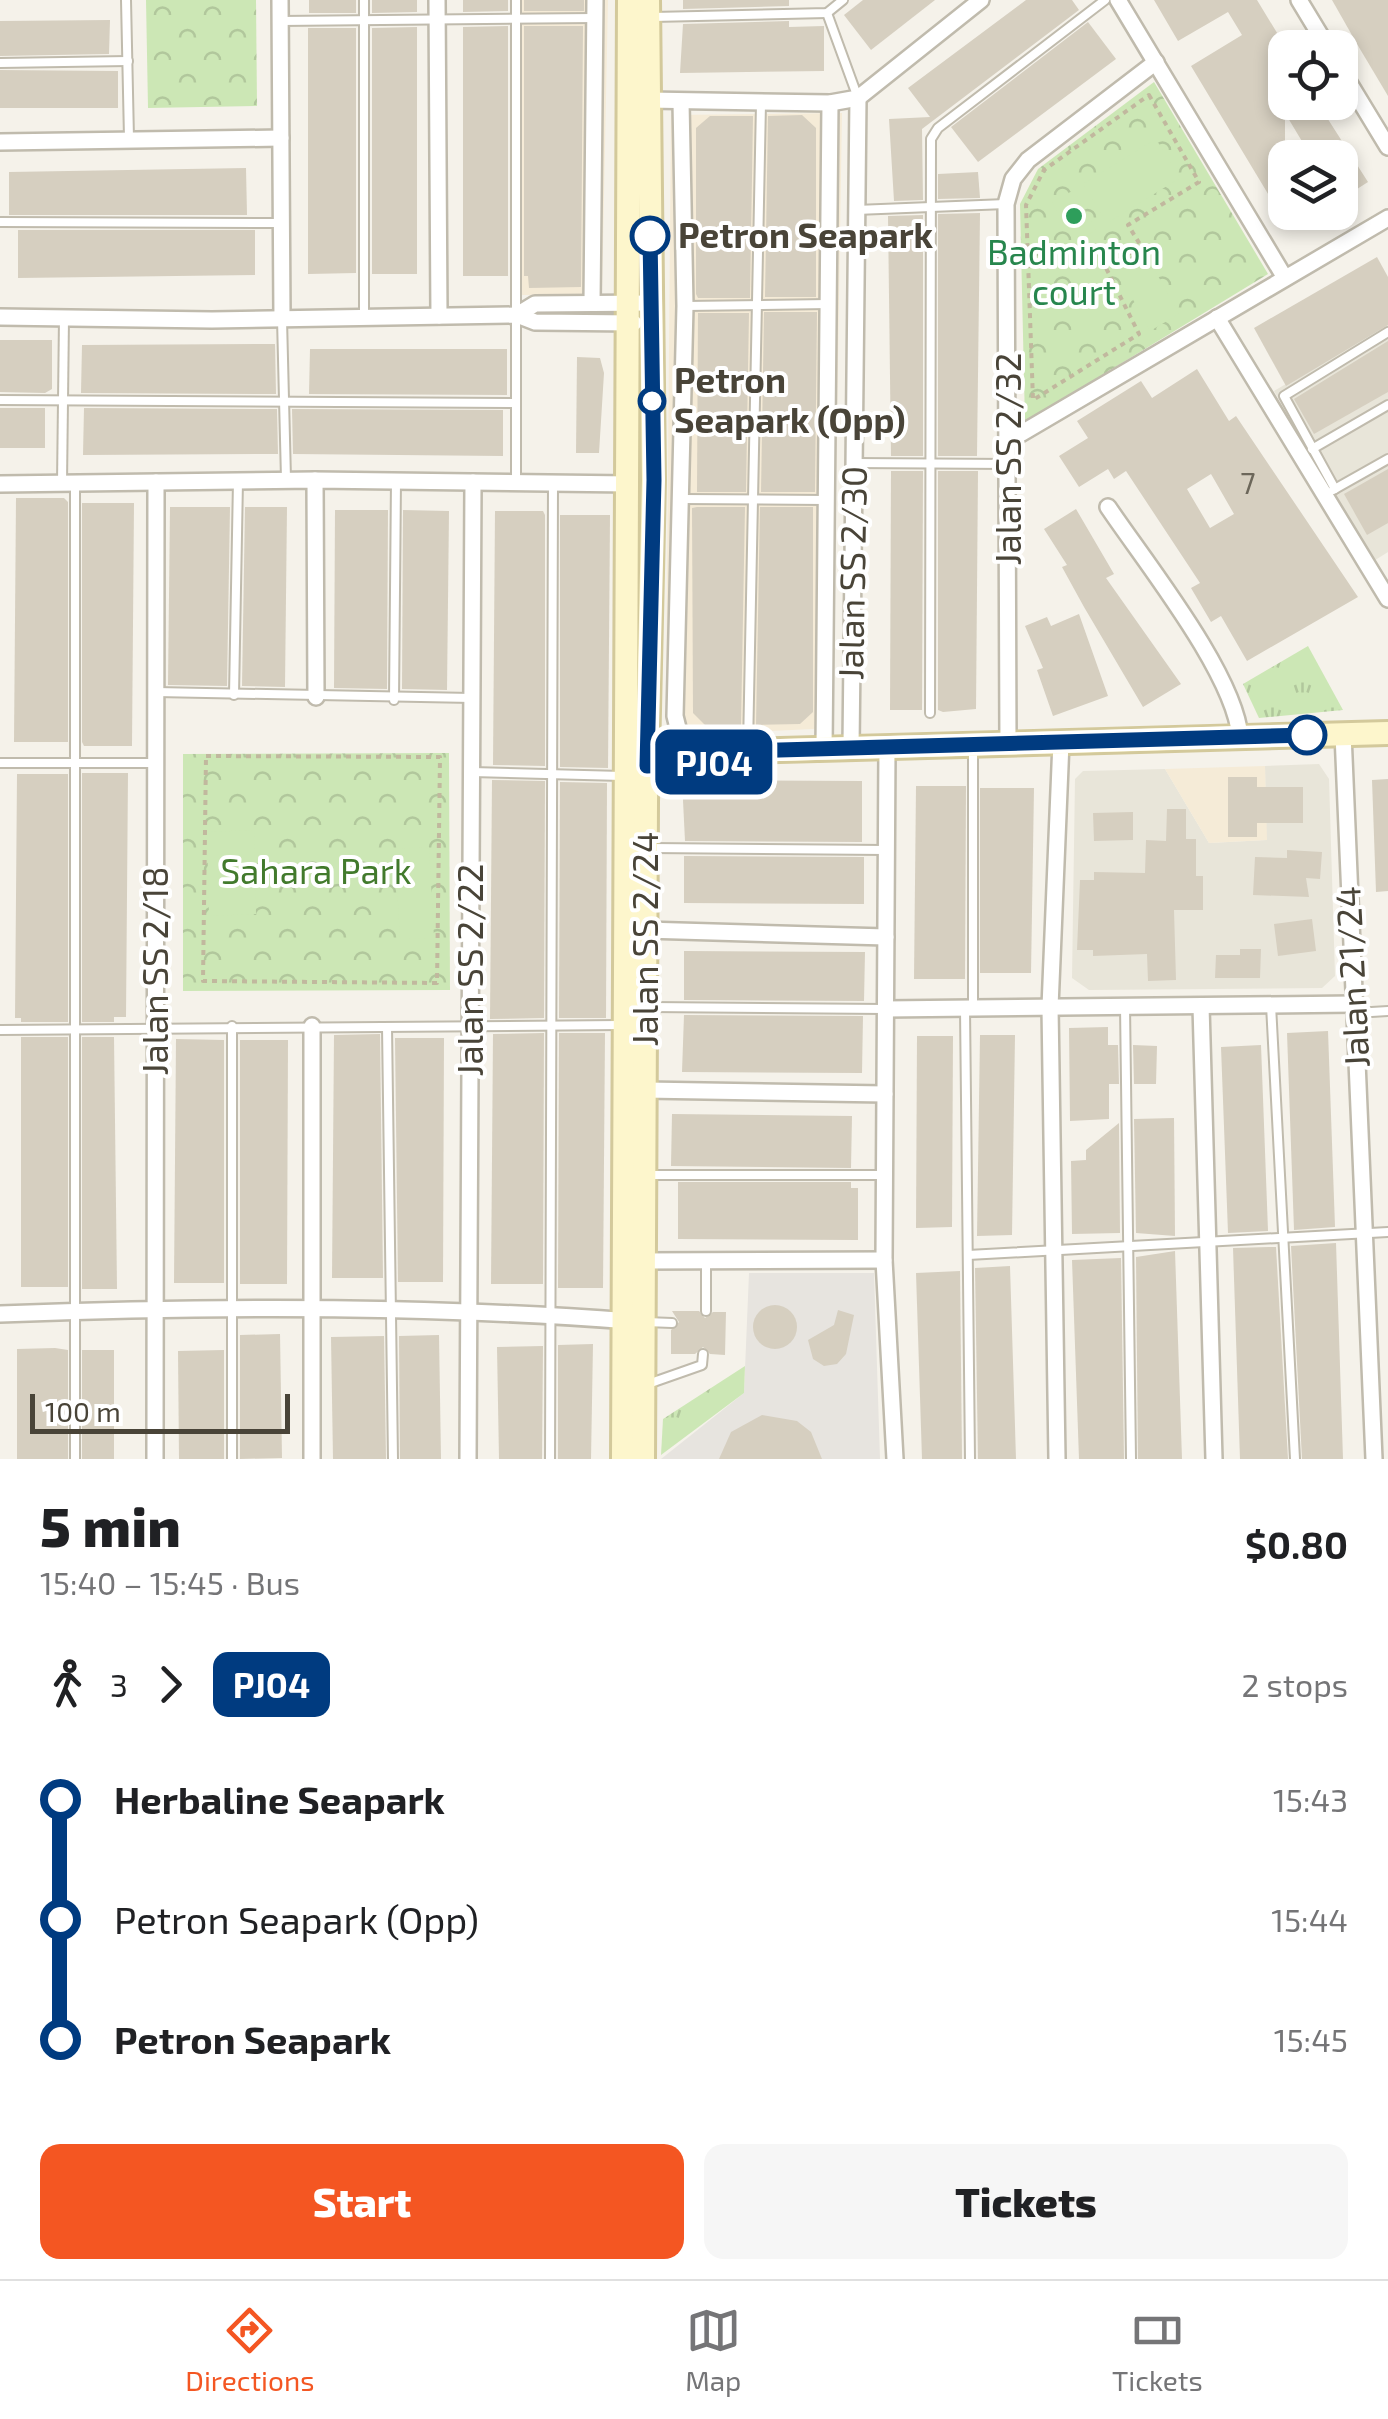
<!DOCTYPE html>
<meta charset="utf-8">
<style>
body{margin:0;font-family:"Exo 2",sans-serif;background:#f6f6f6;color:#202124;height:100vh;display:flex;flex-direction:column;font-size:38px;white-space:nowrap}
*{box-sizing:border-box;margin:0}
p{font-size:32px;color:#757577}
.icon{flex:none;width:55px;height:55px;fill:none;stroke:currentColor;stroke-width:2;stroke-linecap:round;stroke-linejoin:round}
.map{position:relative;height:1459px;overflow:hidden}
.details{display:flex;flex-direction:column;background:#fff;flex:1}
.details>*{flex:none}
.badge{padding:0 20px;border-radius:15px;font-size:35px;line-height:65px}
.buttons{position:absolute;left:1268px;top:30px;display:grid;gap:20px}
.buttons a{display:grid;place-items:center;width:90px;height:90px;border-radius:20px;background:#fff;box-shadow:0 5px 15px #0003;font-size:50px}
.scale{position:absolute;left:30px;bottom:25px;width:260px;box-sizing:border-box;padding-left:10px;border:5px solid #494438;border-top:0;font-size:28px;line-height:35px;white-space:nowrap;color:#494438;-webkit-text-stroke:8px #fff;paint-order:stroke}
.map>.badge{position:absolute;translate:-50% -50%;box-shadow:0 0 0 5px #fff}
.legs{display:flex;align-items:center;gap:15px;height:110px;padding:0 40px;font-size:32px}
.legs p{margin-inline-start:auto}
.summary{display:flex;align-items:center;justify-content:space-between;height:170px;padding:0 40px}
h1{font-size:55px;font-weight:800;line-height:75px}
.button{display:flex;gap:20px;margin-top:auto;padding:20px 40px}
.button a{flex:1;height:115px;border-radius:20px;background:#f45622;color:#fff;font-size:40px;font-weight:800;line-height:115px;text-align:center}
.button a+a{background:#f6f6f6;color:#202124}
ul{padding:0 40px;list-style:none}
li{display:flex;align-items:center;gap:35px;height:120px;font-size:38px}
li i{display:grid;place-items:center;width:15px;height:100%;margin:0 12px;background:currentColor}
li i::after{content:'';width:25px;height:25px;margin:-12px;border:8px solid;border-radius:50%;background:#fff}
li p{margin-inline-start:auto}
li:first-child i{background:linear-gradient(#0000 50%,currentColor 0)}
li:last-child i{background:linear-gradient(currentColor 50%,#0000 0)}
.menu{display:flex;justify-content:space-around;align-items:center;height:140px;border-top:2px solid #e0e0e0;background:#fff;font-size:28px;color:#757577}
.menu a{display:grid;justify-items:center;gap:5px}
.menu .active{color:#f45622}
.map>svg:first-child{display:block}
</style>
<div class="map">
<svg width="1388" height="1459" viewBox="0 0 1388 1459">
<defs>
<pattern id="grass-tufts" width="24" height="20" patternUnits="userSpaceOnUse" patternTransform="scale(2.5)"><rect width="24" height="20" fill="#cce7b5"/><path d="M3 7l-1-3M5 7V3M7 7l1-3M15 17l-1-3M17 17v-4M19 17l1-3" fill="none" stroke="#b1c79c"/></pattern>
<pattern id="park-crowns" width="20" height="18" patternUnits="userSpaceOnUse" patternTransform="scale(2.5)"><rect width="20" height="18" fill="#cce7b5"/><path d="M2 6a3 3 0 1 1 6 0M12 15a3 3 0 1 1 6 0" fill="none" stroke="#b1c79c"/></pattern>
</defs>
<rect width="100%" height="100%" fill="#f5f2ea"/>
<!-- residential -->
<g fill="#e8e5d9">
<path d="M1388,324V552L1372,562L1274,391Z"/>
<path d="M1319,764L1329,779L1335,976L1322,988L1089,990L1072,978L1075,779L1083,771L1165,769L1209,843L1266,840L1265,766Z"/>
</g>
<!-- commercial -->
<g fill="#f5ebd7">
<path d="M521,0H608L602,294L522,295Z"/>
<path d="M842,113L832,728L695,735L666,702L671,115Z"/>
<path d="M1265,766L1267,840L1209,843L1165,769Z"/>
</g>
<!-- industrial -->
<path fill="#e7e4df" d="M749,1273H874L880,1459H661L744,1393Z"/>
<!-- grass -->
<g fill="url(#grass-tufts)">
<path d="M1308,646L1343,710L1259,718L1243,684Z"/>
<path d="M745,1366L744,1393L661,1455L663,1419Z"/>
</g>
<!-- park -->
<g fill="url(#park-crowns)">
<path d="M146,0H256L257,106L148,108Z"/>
<path d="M1154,82L1268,274L1025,422L1020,204L1038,169Z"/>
<path d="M449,753L450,990L183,991V754Z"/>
</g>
<!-- garden -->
<g fill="#cce7b5">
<path d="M1156,139L1180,178L1107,223L1083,184Z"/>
<path d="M1074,190L1096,230L1074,242L1052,202Z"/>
<path d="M1146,254L1179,314L1150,331L1117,270Z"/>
<path d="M254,830L256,914L209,916L207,832Z"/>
<path d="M429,847L434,938L400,939L395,849Z"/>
</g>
<!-- building -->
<g fill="#d6cfc0" fill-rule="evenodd">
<rect x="309" y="0" width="47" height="13"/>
<path d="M372,0H417V12L372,13Z"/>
<path d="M463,0H508V11L463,12Z"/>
<rect x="524" y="0" width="60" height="11"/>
<path d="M683,0H789V6L683,9Z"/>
<path d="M863,0H935L871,50L844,15Z"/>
<path d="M1026,0H1072L1079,10L922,129L923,200L894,201L889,119L930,117L908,88Z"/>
<path d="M1154,0H1257L1285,46V102H1317L1368,182L1340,200V158H1312L1285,113V222L1191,66L1242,35L1228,12L1178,41Z"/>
<path d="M1332,0H1388V96L1357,44Z"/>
<path d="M110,20L109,54L0,56V21Z"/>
<path d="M789,21V27L824,26V71L680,73L683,24Z"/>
<path d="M1088,22L1116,59L978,162L951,127Z"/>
<path d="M508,26V276H463V27Z"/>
<path d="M524,26H583L581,287L529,288L528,276H524Z"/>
<path d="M417,27V274H372V28Z"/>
<path d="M308,28H356V273L308,274Z"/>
<path d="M0,70L118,71V108H0Z"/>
<path d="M802,115L816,128V297H765L768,116Z"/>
<path d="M710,116H753L750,298H698L696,294V128Z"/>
<path d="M246,168L247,215H9V172Z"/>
<path d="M978,172L980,198L938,199V174Z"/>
<path d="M938,214L980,213L977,456H938Z"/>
<path d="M923,215V456H891L888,216Z"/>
<path d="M18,230H255V275L18,278Z"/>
<path d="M1377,257L1388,277V325L1286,386L1254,328Z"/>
<path d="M764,312H817L815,492H761Z"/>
<path d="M698,313H749L746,492H697Z"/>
<path d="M0,340H52V389L45,393L0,392Z"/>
<path d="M1388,341V392L1314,434L1294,399Z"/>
<path d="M275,344L276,394L81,393L82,345Z"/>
<path d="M310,349H507V395L309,394Z"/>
<path d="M577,357L600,358L604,373L599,453H576Z"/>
<path d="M1197,369L1229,421L1236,416L1358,597L1247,661L1221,616L1211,622L1191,588L1200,583L1126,471L1114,479L1108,469L1079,487L1059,456L1088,438L1077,421L1141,381L1152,398ZM1211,474L1234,514L1210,528L1187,489Z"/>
<rect x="0" y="408" width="45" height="40"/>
<path d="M84,408L277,409L278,454L83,455Z"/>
<path d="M292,409L503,410V456L293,454Z"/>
<path d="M1388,469V523L1367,535L1344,494Z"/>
<path d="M891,471H923L922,710H890Z"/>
<path d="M938,471H978L976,709L943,712L938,710Z"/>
<path d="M16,498H64L68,502V742H14Z"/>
<path d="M82,503H134L132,746H84L82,742Z"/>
<path d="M170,507H230L227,686L168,685Z"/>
<path d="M245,507H287L285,687L242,686Z"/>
<path d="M697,507H745L741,725L706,726L693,713L692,508Z"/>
<path d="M760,507H813V712L800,724L756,725Z"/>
<path d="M1076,509L1114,574L1106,578L1181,684L1143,707L1084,607L1062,567L1067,565L1044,529Z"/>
<path d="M335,510H388L387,689L334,688Z"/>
<path d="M403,510L449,511L447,690L402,689Z"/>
<path d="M495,511H543L545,515V766L493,765Z"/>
<path d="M560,515H610L608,768L560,767Z"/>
<path d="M1079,614L1108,696L1053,716L1037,670L1043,668L1025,626L1047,617L1051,626Z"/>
<path d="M82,773H128L126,1017H114V1022H82Z"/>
<path d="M17,774H68V1022H21V1018H15Z"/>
<path d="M1228,777H1257V787H1303V823H1257V837H1228Z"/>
<path d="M1388,779V891L1376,892L1372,780Z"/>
<path d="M492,780L545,781L544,1018L490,1019Z"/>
<path d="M682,780L862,781V842L685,841Z"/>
<path d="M560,782L607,783L606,1018H559Z"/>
<path d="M916,786H966L965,979H914Z"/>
<path d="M980,788H1034L1031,973H980Z"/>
<path d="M1167,809H1186V839H1196V876H1203V910H1174L1176,980L1148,981L1147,954L1093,956V950H1077L1080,880H1094V872L1145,873L1146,840L1166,841Z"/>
<path d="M1133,812V840L1094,841L1093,813Z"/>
<path d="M1287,850L1322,852L1320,879L1306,878L1309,897L1253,895L1255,857L1287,858Z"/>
<path d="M684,856L864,857V904L684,903Z"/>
<path d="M1312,919L1316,951L1278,956L1274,924Z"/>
<path d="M1240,949H1261L1260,978H1215L1216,955H1240Z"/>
<path d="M684,951L865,952L864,1001L684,1000Z"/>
<path d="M684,1015L863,1016L862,1073L682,1072Z"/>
<path d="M1108,1027V1045H1118L1119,1084H1109V1119L1070,1121L1069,1028Z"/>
<path d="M1328,1031L1335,1227L1294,1230L1287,1033Z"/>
<path d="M544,1033L543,1284H491L493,1034Z"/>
<path d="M559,1033H605L603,1288H558Z"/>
<path d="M380,1034L383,1278H332L334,1035Z"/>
<path d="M980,1035H1015L1012,1235L977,1236Z"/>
<path d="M917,1036H953L952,1227L916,1228Z"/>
<rect x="21" y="1037" width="47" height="250"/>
<path d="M82,1037H114L117,1289H82Z"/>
<path d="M395,1038H444L443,1282H398Z"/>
<path d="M176,1039L224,1040V1283H174Z"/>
<path d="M240,1040H288L287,1284H240Z"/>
<path d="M1133,1045L1157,1046L1156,1084H1134Z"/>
<path d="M1261,1045L1268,1231L1228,1233L1221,1047Z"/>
<path d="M672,1114L852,1116L851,1168L671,1166Z"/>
<path d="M1174,1118L1175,1236L1136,1233L1134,1119Z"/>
<path d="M1119,1123L1120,1233L1072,1234L1071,1161L1086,1160V1150Z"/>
<path d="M678,1182H851V1188H858V1240L678,1239Z"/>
<path d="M1336,1243L1343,1459H1302L1291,1246Z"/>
<path d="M1269,1247H1276L1288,1459H1240L1233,1248Z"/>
<path d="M1175,1251L1182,1459H1138L1136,1257Z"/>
<path d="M1121,1258L1124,1459H1079L1072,1260Z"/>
<path d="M1010,1266L1016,1459H978L975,1268Z"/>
<path d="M960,1271L962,1459H922L916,1273Z"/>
<circle cx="775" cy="1327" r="22"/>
<path d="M838,1310L854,1315L846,1354L837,1364L824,1366L813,1359L808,1340L834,1325Z"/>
<path d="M672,1311H699L705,1318L713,1312H726L725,1355L710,1354L703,1347L695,1354H671V1330L679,1322Z"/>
<path d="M280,1334L282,1458L240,1459V1335Z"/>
<path d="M439,1335L441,1459H400L399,1336Z"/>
<path d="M384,1336L386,1459H333L331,1337Z"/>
<path d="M593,1344L591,1459H558V1345Z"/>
<path d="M543,1346L542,1459H499L497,1347Z"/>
<path d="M55,1348L68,1350V1459H17V1349Z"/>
<rect x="82" y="1350" width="32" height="109"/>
<path d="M224,1350V1459H179L178,1351Z"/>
<path d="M762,1415L797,1421L811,1432L822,1459H719L731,1432Z"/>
</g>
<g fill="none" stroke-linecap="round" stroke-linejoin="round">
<!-- lane casing -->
<g stroke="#c0bbad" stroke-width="12">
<g id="lane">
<path d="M126,0L129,138"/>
<path d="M364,0V317"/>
<path d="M516,0V482"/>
<path d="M827,13L858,98"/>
<path d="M653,17L827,13L843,0"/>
<path d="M280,21L595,18"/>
<path d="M0,63L128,61"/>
<path d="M856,210L1006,204"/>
<path d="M0,222L281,223"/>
<path d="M685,306L828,304"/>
<path d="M282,319L286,479"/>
<path d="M0,400L516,403"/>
<path d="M1312,449L1388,405"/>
<path d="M854,463L1010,464"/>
<path d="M62,483L64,318"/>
<path d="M1335,489L1284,396L1388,332"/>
<path d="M1333,490L1388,459"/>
<path d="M682,499L826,500"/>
<path d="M156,692L472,698"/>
<path d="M234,695L238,481"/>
<path d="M394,700L396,480"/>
<path d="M930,713L931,139L938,128L1105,0"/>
<path d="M748,747L761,103"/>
<path d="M973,748V1008"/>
<path d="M0,763H156"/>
<path d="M472,772L622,776"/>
<path d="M651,848L886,850"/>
<path d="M1271,1005L1295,1459"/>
<path d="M1125,1006L1131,1459"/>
<path d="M650,1007L885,1009"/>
<path d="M965,1009L970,1459"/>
<path d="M1355,1013L1388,1011"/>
<path d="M232,1026V1459"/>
<path d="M387,1027L393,1459"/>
<path d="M0,1030L620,1025"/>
<path d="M649,1175H885"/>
<path d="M968,1255L1388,1232"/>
<path d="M706,1311V1261"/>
<path d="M646,1322L672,1323"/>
<path d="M645,1385L702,1365L703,1354"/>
<path d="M75,1459V483"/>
<path d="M550,1459L553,483"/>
</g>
</g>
<!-- street casing -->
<g stroke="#c0bbad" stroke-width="20">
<g id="street">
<path d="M280,0L282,319"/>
<path d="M437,0L439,316"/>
<path d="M1118,0L1285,278"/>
<path d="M1299,0L1328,48"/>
<path d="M1340,68L1388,147"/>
<path d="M648,100L830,103L858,98L981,0"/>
<path d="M681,102L685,306L675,716L682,744"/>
<path d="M0,142L281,138"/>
<path d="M592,303L595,0"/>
<path d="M517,315L535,304L651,303"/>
<path d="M0,317L212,320L517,315L535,322L634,323"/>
<path d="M1217,318L1388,599"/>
<path d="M1010,440L1388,218"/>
<path d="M315,480L316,697"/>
<path d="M0,484L315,480L630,484"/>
<path d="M1108,507C1145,562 1235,674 1240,737"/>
<path d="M1343,734L1374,1459"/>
<path d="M1008,744L1006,204L1013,179L1028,160L1156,62"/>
<path d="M887,747L884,1260L895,1459"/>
<path d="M851,748L858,98"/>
<path d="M824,749L830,103"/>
<path d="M645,930L886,937"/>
<path d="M1201,1006L1214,1459"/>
<path d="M885,1009L1354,1004"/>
<path d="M645,1090L885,1094"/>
<path d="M644,1261L884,1260"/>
<path d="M0,1314C210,1306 421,1305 630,1321"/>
<path d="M155,1459L156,482"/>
<path d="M312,1459V1026"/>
<path d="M468,1459L473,482"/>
<path d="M1057,1459L1050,1007L1061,742"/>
</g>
</g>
<!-- secondary casing -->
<g stroke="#d3c99b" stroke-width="28">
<g id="secondary">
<path d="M635,744L730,743L748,751L1388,733"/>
<path d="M633,766L728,762L741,751"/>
<path d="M623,1459L629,0"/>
<path d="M643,1459L646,802L653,480L648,0"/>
</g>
</g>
<!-- path -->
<g stroke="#c1b89e" stroke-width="4" stroke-dasharray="5 5" stroke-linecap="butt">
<path d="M1149,95L1199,182L1128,225L1141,246L1106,268L1139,334L1033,400L1026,205L1044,170Z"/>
<path d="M206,756L440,757L437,983L203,981Z"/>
</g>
<!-- lane -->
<use href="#lane" stroke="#fff" stroke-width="8"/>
<!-- street -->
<use href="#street" stroke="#fff" stroke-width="15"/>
<!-- secondary -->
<use href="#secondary" stroke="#fdf6cc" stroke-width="22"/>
</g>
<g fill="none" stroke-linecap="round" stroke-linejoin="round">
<!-- line-1 casing -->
<g stroke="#fff" stroke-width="22">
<path id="line-1" d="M650,236L654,480L647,766L728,762L741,751L1307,735"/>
</g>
<!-- line-1 -->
<use href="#line-1" stroke="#003b80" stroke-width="15"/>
</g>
<!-- markers -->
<circle fill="#2e9e5b" stroke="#fff" stroke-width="4" cx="1074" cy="216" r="10"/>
<g fill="#fff" stroke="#003b80" stroke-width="5">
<circle cx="650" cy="236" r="18"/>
<circle cx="652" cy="401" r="12"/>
<circle cx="1307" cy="735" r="18"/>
</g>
<g text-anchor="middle" stroke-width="8" stroke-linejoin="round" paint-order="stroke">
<!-- number labels -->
<g font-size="30" fill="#6c675a">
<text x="1248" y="494">7</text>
</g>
<!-- stop labels -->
<g font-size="35" font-weight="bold" fill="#494438" stroke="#fff" text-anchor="start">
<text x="678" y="248">Petron Seapark</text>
<text x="674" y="393">Petron<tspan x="674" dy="40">Seapark (Opp)</tspan></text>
</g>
<!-- leisure labels -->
<g font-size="35" fill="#27864d" stroke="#fff">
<text x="1074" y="265">Badminton<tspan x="1074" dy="40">court</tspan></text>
</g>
<!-- street labels -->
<g font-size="35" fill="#494438" stroke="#fff">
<text transform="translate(1009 459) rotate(-90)" y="12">Jalan SS 2/32</text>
<text transform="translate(853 573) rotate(-89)" y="12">Jalan SS 2/30</text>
<text transform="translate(646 939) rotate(-90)" y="12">Jalan SS 2/24</text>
<text transform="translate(471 970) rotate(-90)" y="12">Jalan SS 2/22</text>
<text transform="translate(156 971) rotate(-90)" y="12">Jalan SS 2/18</text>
<text transform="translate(1353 977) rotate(-93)" y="12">Jalan 21/24</text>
</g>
<!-- park labels -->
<g font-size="35" fill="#427a2c" stroke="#fff">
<text x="316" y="884">Sahara Park</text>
</g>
</g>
</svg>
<div class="buttons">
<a><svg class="icon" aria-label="locate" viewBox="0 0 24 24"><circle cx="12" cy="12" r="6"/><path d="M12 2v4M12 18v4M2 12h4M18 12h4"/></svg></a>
<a><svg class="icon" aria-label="layers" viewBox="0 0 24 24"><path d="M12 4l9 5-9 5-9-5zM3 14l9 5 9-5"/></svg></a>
</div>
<div class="scale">100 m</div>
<b class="badge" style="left:714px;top:762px;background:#003b80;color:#fff">PJ04</b>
</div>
<section class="details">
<div class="summary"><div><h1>5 min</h1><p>15:40 – 15:45 · Bus</p></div><b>$0.80</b></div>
<div class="legs"><svg class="icon" aria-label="walk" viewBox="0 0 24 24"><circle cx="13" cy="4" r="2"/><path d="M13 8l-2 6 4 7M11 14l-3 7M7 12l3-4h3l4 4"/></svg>3<svg class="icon" aria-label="forward" viewBox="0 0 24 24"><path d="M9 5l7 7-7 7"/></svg><b class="badge" style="background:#003b80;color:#fff">PJ04</b><p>2 stops</p></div>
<ul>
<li><i style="color:#003b80"></i><b>Herbaline Seapark</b><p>15:43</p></li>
<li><i style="color:#003b80"></i><span>Petron Seapark (Opp)</span><p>15:44</p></li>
<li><i style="color:#003b80"></i><b>Petron Seapark</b><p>15:45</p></li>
</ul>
<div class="button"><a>Start</a><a>Tickets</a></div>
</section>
<nav class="menu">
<a class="active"><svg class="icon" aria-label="directions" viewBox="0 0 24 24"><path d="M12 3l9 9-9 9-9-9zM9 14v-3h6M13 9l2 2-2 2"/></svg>Directions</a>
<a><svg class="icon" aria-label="map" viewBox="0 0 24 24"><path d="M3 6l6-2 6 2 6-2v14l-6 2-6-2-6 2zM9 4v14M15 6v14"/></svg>Map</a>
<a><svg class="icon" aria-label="tickets" viewBox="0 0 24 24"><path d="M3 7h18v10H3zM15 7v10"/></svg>Tickets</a>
</nav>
